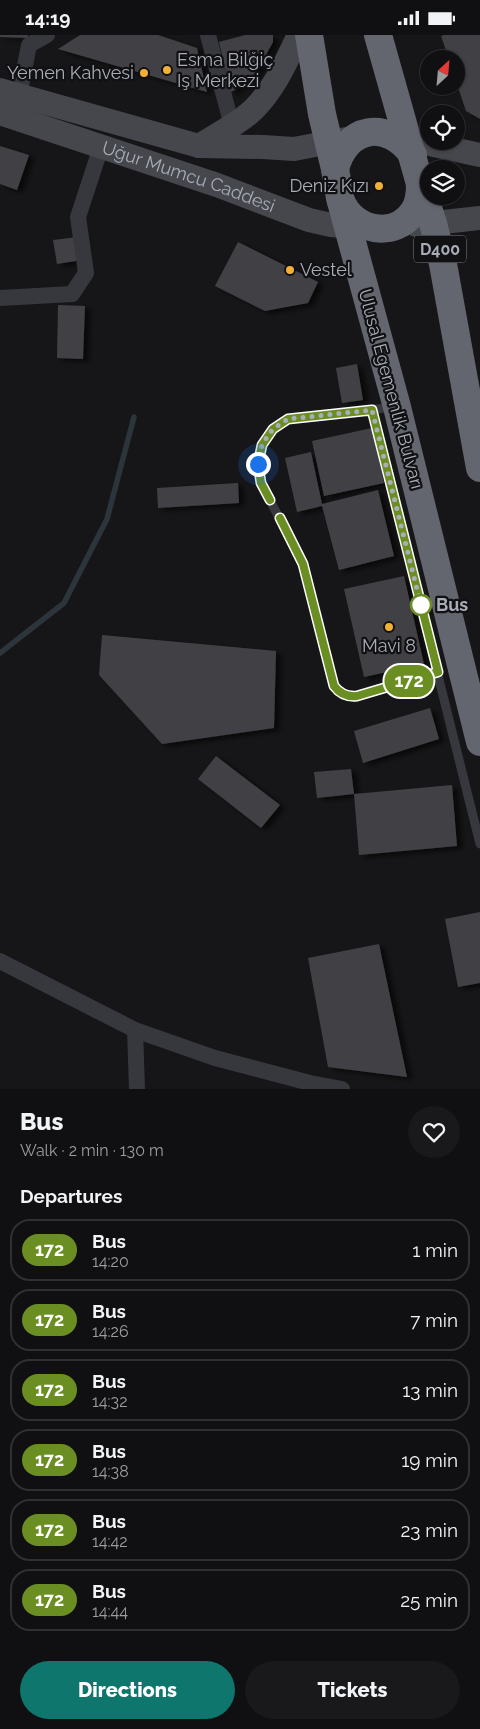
<!DOCTYPE html>
<meta charset="utf-8">
<style>
body{margin:0;font-family:Raleway,sans-serif;background:#19191b;color:#f1f3f6;height:100vh;display:flex;flex-direction:column;font-size:19px;white-space:nowrap}
*{box-sizing:border-box;margin:0}
p{font-size:16px;color:#9c9d9f}
.icon{flex:none;width:28px;height:28px;fill:none;stroke:currentColor;stroke-width:2;stroke-linecap:round;stroke-linejoin:round}
.map{position:relative;height:1054px;overflow:hidden}
.side{display:flex;flex-direction:column;background:#101012;flex:1}
.side>*{flex:none}
.badge{padding:0 10px;border-radius:16px;font-size:18px;line-height:32px}
.needle{width:32px;rotate:26deg}
.tools{position:absolute;left:420px;top:15px;display:grid;gap:10px}
.tools a{display:grid;place-items:center;width:45px;height:45px;border-radius:50%;background:#101012;box-shadow:0 1px 4px #0004,0 0 0 1px #303032;font-size:25px}
.you{position:absolute;width:25px;height:25px;margin:-12px;border:4px solid #fff;border-radius:50%;background:#1a73e8;box-shadow:0 0 0 8px #1a73e833}
.map>.badge{position:absolute;translate:-50% -50%;box-shadow:0 0 0 2px #fff}
h2{padding:0 20px;font-size:19px;line-height:45px}
.round{display:grid;place-items:center;flex:none;width:52px;height:52px;border-radius:26px;background:#19191b}
.head{display:flex;align-items:center;justify-content:space-between;height:85px;padding:0 20px}
h1{font-size:24px;font-weight:800;line-height:38px}
.action{display:flex;gap:10px;margin-top:auto;padding:10px 20px}
.action a{flex:1;height:58px;border-radius:30px;background:#0f766e;color:#fff;font-size:20px;font-weight:800;line-height:58px;text-align:center}
.action a+a{background:#19191b;color:#f1f3f6}
ul{padding:0;list-style:none}
li{display:flex;align-items:center;gap:15px;height:62px;margin:0 10px 8px;padding:0 10px;border:2px solid #303032;border-radius:20px}
li div{flex:1}
li b{display:block;font-size:19px}
li em{font-style:normal}
li .badge{min-width:55px;font-weight:700;text-align:center}
.status{display:flex;justify-content:space-between;align-items:center;height:35px;padding:0 25px;background:#101012;direction:ltr}
.status svg{height:14px;fill:currentColor}
.map>svg:first-child{display:block}
</style>
<div class="status"><b>14:19</b><svg viewBox="0 0 49 12"><path d="M0 12V9h3v3zM5 12V6h3v6zM10 12V3h3v9zM15 12V0h3v12zM26 1h20v11H26zM47 4h2v5h-2z"/></svg></div>
<div class="map">
<svg width="480" height="1054" viewBox="0 0 480 1054">
<defs>
<filter id="shadow"><feDropShadow dx="5.5" dy="3" stdDeviation="2.5" flood-color="#0009"/></filter>
</defs>
<rect width="100%" height="100%" fill="#161618"/>
<g fill="none" stroke-linecap="round" stroke-linejoin="round">
<!-- stream -->
<path stroke="#2c353c" stroke-width="5.5" d="M0,618L64,568L107,484L134,382"/>
</g>
<!-- building -->
<g fill="#404145" filter="url(#shadow)">
<path d="M0,0H28V3L0,2Z"/>
<path d="M80,0H158L197,13L207,57L58,14Z"/>
<path d="M245,0H273V7L257,36L245,49L231,57L219,7Z"/>
<path d="M444,0H480V84L466,76L456,46V24H449L441,1Z"/>
<path d="M0,111L29,120L17,155L0,149Z"/>
<path d="M78,202L82,225L57,229L53,205Z"/>
<path d="M238,207L318,247L308,268L265,276L215,251Z"/>
<path d="M58,270L85,271L83,324L57,323Z"/>
<path d="M357,329L363,365L342,368L336,333Z"/>
<path d="M372,393L384,448L324,461L312,406Z"/>
<path d="M311,417L322,469L378,455L394,521L339,535L322,471L297,477L285,423Z"/>
<path d="M238,448L239,468L158,473L157,453Z"/>
<path d="M404,541L424,629L364,642L344,554Z"/>
<path d="M102,600L276,616L274,693L162,709L99,640Z"/>
<path d="M430,673L439,704L363,728L354,696Z"/>
<path d="M216,721L280,770L261,793L198,744Z"/>
<path d="M351,734L354,759L452,750L457,811L359,820L354,759L317,763L314,737Z"/>
<path d="M480,877V948L458,952L445,884Z"/>
<path d="M379,909L407,1042L328,1032L308,923Z"/>
</g>
<g fill="none" stroke-linecap="round" stroke-linejoin="round">
<!-- lane -->
<g stroke="#37383d" stroke-width="9">
<path d="M394,372C368,375 343,378 317,381C308,382 295,381 286,385C262,397 255,423 261,448L303,529L334,651C340,659 347,662 357,661L438,637"/>
<path d="M372,375L480,809"/>
</g>
<!-- street -->
<g stroke="#37383d" stroke-width="16">
<path d="M208,0L232,91"/>
<path d="M19,61L29,10L47,0"/>
<path d="M0,263L72,259L86,238L78,182L101,112"/>
<path d="M0,926L135,995L215,1023L310,1048L342,1054"/>
<path d="M135,995L137,1054"/>
</g>
<!-- secondary -->
<g stroke="#45474d" stroke-width="24">
<path d="M0,55L199,111L263,112L294,114L346,104"/>
<path id="s1" d="M0,78L217,150L309,185L331,190L365,193"/>
<path d="M393,101L480,120"/>
<path d="M199,111C217,99 239,89 254,74C274,54 285,29 297,4L298,0"/>
<path d="M416,190L480,183"/>
</g>
<!-- highway -->
<g stroke="#63666e" stroke-width="28">
<path d="M309,0L322,79L335,134L340,163L397,372L480,707"/>
<path d="M378,0L420,149L433,188L443,229L480,433"/>
<path d="M335,134C346,91 387,84 413,120"/>
<path d="M341,166C353,196 395,205 414,176C419,168 420,158 420,149"/>
</g>
</g>
<g fill="none" stroke-linecap="round" stroke-linejoin="round">
<!-- line casing -->
<g stroke="#fff" stroke-width="11">
<path id="line" d="M270,465L261,448L258,429L262,410L273,394L288,384L372,375L438,637L357,661C347,662 340,659 334,651L303,529L280,483"/>
</g>
<!-- line -->
<use href="#line" stroke="#6b8e23" stroke-width="8"/>
<!-- walk -->
<path stroke="#a8adb8" stroke-width="5" stroke-dasharray="0 9" d="M258,429L262,410L267,402L273,394L288,384L372,375L421,570"/>
</g>
<!-- markers -->
<g fill="#f2b134" stroke="#111113" stroke-width="2">
<circle cx="167" cy="35" r="5"/>
<circle cx="144" cy="38" r="5"/>
<circle cx="379" cy="151" r="5"/>
<circle cx="290" cy="235" r="5"/>
<circle cx="389" cy="592" r="5"/>
</g>
<circle fill="#fff" stroke="#6b8e23" stroke-width="2.5" cx="421" cy="570" r="10"/>
<g text-anchor="middle" stroke-width="4.5" stroke-linejoin="round" paint-order="stroke">
<!-- shield labels -->
<rect fill="#111113" stroke="#7b7e86" stroke-width="1" x="414" y="200.5" width="52" height="27" rx="4"/>
<g font-size="16" font-weight="bold" fill="#a8adb8">
<text x="440" y="220">D400</text>
</g>
<!-- poi labels -->
<g font-size="18" fill="#a8adb8" stroke="#111113" text-anchor="start">
<text x="177" y="31">Esma Bilğiç<tspan x="177" dy="21">Iş Merkezi</tspan></text>
<text x="134" y="44" text-anchor="end">Yemen Kahvesi</text>
<text x="369" y="157" text-anchor="end">Deniz Kızı</text>
<text x="300" y="241">Vestel</text>
<text x="389" y="617" text-anchor="middle">Mavi 8</text>
</g>
<!-- street labels -->
<g font-size="18" fill="#a8adb8" stroke="#111113">
<text dy="6" stroke="none"><textPath href="#s1" startOffset="199">Uğur Mumcu Caddesi</textPath></text>
<text transform="translate(391 354) rotate(75)" y="6">Ulusal Egemenlik Bulvarı</text>
</g>
<!-- stop labels -->
<g font-size="18" font-weight="bold" fill="#a8adb8" stroke="#111113" text-anchor="start">
<text x="436" y="576">Bus</text>
</g>
</g>
</svg>
<div class="tools">
<a><svg class="needle" viewBox="-14 -14 28 28"><path d="M0-13l5 13h-10z" fill="#e53935"/><path d="M0 13l5-13h-10z" fill="#9c9d9f"/></svg></a>
<a><svg class="icon" aria-label="locate" viewBox="0 0 24 24"><circle cx="12" cy="12" r="6"/><path d="M12 2v4M12 18v4M2 12h4M18 12h4"/></svg></a>
<a><svg class="icon" aria-label="layers" viewBox="0 0 24 24"><path d="M12 4l9 5-9 5-9-5zM3 14l9 5 9-5"/></svg></a>
</div>
<div class="you" style="left:258px;top:429px"></div>
<b class="badge" style="left:409px;top:646px;background:#6b8e23;color:#fff">172</b>
</div>
<section class="side">
<div class="head"><div><h1>Bus</h1><p>Walk · 2 min · 130 m</p></div><a class="round"><svg class="icon" aria-label="heart" viewBox="0 0 24 24"><path d="M12 20l-8-8c-3-5 5-10 8-4 3-6 11-1 8 4z"/></svg></a></div>
<h2>Departures</h2>
<ul>
<li><span class="badge" style="background:#6b8e23;color:#fff">172</span><div><b>Bus</b><p>14:20</p></div><em>1 min</em></li>
<li><span class="badge" style="background:#6b8e23;color:#fff">172</span><div><b>Bus</b><p>14:26</p></div><em>7 min</em></li>
<li><span class="badge" style="background:#6b8e23;color:#fff">172</span><div><b>Bus</b><p>14:32</p></div><em>13 min</em></li>
<li><span class="badge" style="background:#6b8e23;color:#fff">172</span><div><b>Bus</b><p>14:38</p></div><em>19 min</em></li>
<li><span class="badge" style="background:#6b8e23;color:#fff">172</span><div><b>Bus</b><p>14:42</p></div><em>23 min</em></li>
<li><span class="badge" style="background:#6b8e23;color:#fff">172</span><div><b>Bus</b><p>14:44</p></div><em>25 min</em></li>
</ul>
<div class="action"><a>Directions</a><a>Tickets</a></div>
</section>
